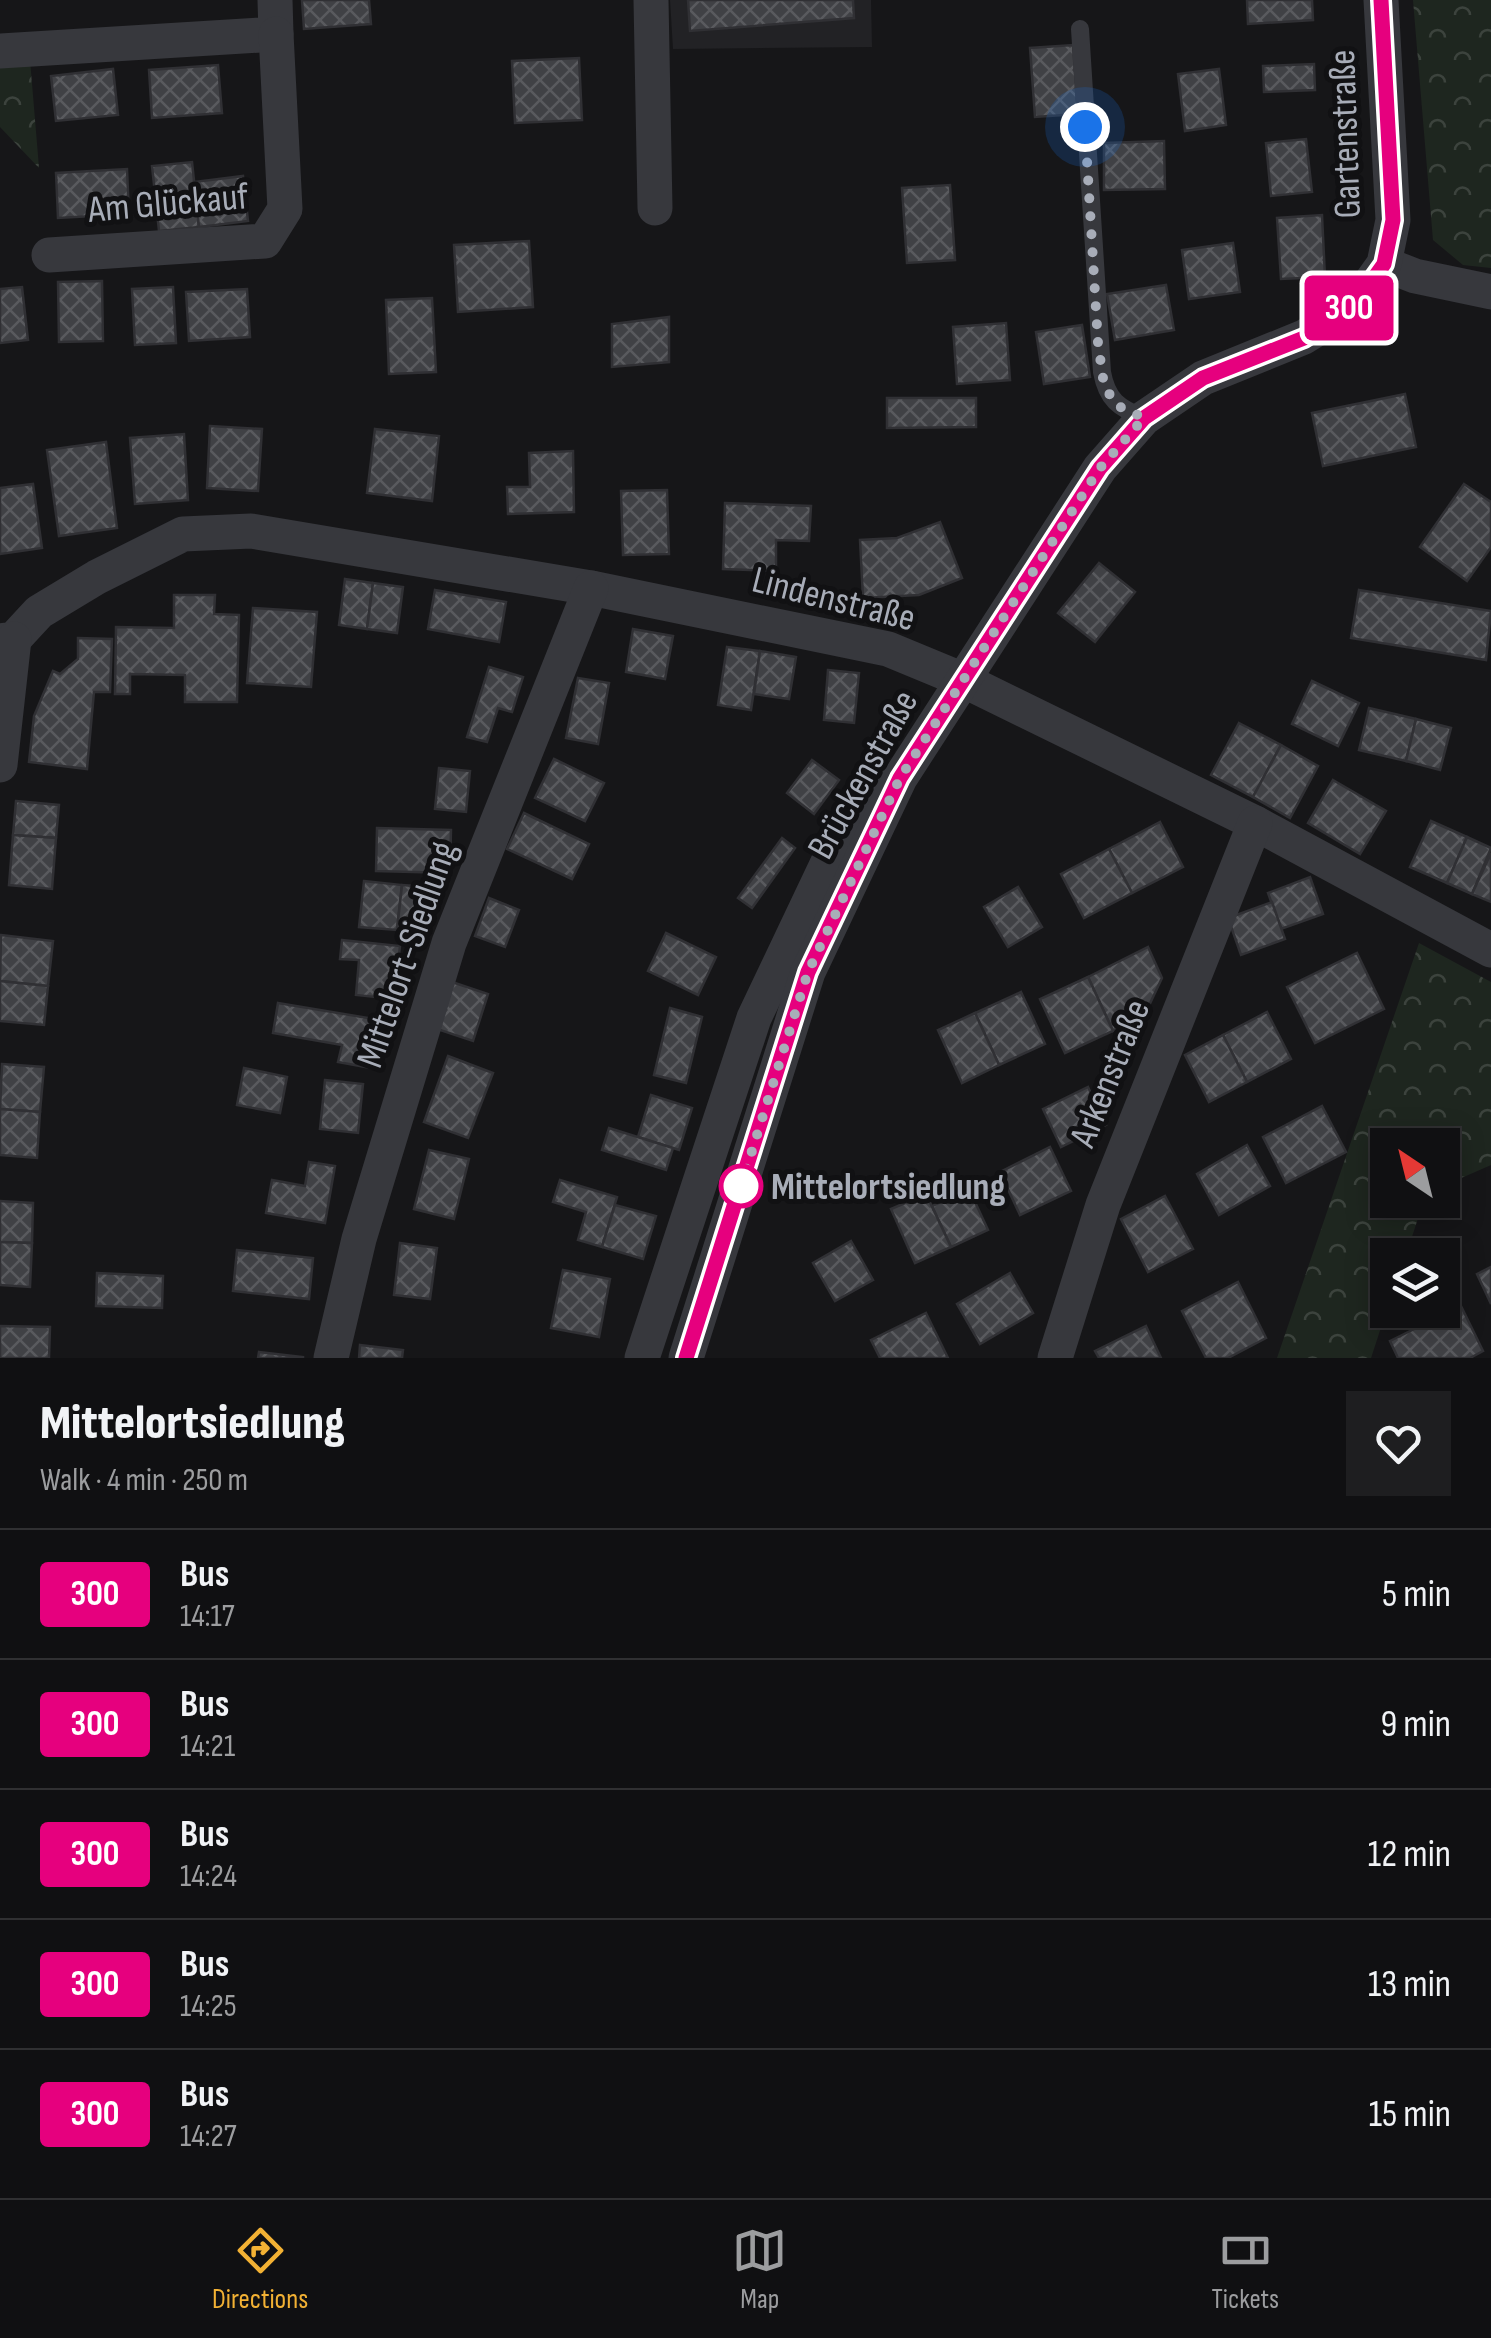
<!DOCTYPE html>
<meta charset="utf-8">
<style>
body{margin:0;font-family:"Sofia Sans Condensed",sans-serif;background:#1e1e20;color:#f1f3f6;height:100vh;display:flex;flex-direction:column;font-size:38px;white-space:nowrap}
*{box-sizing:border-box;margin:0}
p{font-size:32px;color:#9c9d9f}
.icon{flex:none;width:55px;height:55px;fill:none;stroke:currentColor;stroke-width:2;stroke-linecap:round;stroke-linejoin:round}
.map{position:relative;height:1358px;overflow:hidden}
.side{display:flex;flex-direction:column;background:#101012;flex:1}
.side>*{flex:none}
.badge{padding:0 20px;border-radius:8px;font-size:35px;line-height:65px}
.needle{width:65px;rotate:325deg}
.fabs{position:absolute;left:1370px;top:1128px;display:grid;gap:20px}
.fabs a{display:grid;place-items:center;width:90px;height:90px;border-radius:0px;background:#101012;box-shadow:0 5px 25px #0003,0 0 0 2px #303032;font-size:50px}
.you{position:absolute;width:50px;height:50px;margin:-25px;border:8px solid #fff;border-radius:50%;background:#1a73e8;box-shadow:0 0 0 15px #1a73e833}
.map>.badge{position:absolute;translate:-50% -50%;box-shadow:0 0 0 5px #fff}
.round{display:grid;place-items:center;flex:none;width:105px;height:105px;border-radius:0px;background:#1e1e20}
.headline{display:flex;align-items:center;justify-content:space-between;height:170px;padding:0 40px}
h1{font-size:48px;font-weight:800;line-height:75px}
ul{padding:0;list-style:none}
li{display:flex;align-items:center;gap:30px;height:130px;padding:0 40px;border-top:2px solid #303032}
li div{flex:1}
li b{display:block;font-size:38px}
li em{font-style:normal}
li .badge{min-width:110px;font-weight:700;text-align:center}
.dock{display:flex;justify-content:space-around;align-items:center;height:140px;border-top:2px solid #303032;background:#101012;font-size:28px;color:#9c9d9f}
.dock a{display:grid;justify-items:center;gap:5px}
.dock .selected{color:#f2b134}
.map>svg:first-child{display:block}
</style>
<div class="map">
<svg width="1491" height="1358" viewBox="0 0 1491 1358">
<defs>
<pattern id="park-crowns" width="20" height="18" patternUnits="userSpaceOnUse" patternTransform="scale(2.5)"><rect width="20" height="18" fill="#1e261f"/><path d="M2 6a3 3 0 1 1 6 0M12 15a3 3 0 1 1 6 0" fill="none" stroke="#3c433d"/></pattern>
<pattern id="building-cross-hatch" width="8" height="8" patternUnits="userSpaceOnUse" patternTransform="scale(2.5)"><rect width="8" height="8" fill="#404145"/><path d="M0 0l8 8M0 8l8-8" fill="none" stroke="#595a5e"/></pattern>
</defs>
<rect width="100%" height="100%" fill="#161618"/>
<!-- built -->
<path fill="#222225" d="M670,0H871L872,47L673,49Z"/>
<!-- park -->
<g fill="url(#park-crowns)">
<path d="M1413,0H1491V268L1463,265L1433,240Z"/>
<path d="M30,60L39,168L0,127V63Z"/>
<path d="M1419,943L1491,982V1165L1443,1186L1442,1145H1388V1200H1424L1406,1255H1388L1387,1309L1371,1358H1277Z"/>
</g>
<!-- building -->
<g fill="url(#building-cross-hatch)" stroke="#303034" stroke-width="2.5">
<path d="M302,0H369L371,24L304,29Z"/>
<path d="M688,0H853L854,18L690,31Z"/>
<path d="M1247,0H1312L1313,20L1248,24Z"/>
<path d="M1073,45L1078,114L1035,117L1030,48Z"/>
<path d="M579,58L582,120L515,123L512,61Z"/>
<path d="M1314,64L1315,90L1264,92L1263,66Z"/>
<path d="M218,65L222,113L152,118L149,70Z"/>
<path d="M113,69L118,115L56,121L51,76Z"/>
<path d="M1219,69L1226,125L1185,131L1178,74Z"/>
<path d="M1306,139L1312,192L1271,196L1266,143Z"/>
<path d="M1164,141L1165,189L1104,190V143Z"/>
<path d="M192,162L199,227L159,231L152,166Z"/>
<path d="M127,169L129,214L58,218L56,173Z"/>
<path d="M243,176L248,221L199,227L194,182Z"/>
<path d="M950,185L955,260L907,263L902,188Z"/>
<path d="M1322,215L1325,277L1281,279L1277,218Z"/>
<path d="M529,241L533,307L458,312L454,245Z"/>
<path d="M1233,243L1240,292L1189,299L1182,250Z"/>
<path d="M102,281L103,341L59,342L58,282Z"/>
<path d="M1166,285L1174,330L1115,340L1107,294Z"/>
<path d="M22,287L28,340L0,343V289Z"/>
<path d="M173,287L176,343L135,345L132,289Z"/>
<path d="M247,289L250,337L189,341L186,292Z"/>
<path d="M432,298L436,372L389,374L386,300Z"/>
<path d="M669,317V362L612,367V324Z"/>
<path d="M1006,323L1010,380L957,384L953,327Z"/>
<path d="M1082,325L1090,377L1044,384L1036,332Z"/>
<path d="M1405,394L1416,447L1323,466L1312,413Z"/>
<path d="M887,398H976V427L887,428Z"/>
<path d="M210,426L262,429L258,491L207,488Z"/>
<path d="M375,429L439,436L432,501L367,493Z"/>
<path d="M184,434L188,500L135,504L130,438Z"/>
<path d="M106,442L117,528L59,536L47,450Z"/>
<path d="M573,451L574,512L508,514L507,487H530L529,453Z"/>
<path d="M33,484L42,548L0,554V488Z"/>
<path d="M1464,484L1491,502V547L1467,581L1420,547Z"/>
<path d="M667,490L669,554L623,555L621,491Z"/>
<path d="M725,503L811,506L809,541L776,540V571L723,569Z"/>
<path d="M940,522L962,578L919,595L863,598L860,540L897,538Z"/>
<path d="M1099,563L1135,592L1095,642L1058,613Z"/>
<path d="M345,579L373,583L367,629L339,625Z"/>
<path d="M373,583L403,587L397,633L367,629Z"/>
<path d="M435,590L506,602L499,642L428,629Z"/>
<path d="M1359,590L1491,611L1486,660L1351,638Z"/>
<path d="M174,595H215L214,614L239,615L237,702H185V675L130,674V694H115L116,627L174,628Z"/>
<path d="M253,608L317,612L311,687L247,683Z"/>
<path d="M633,629L673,636L665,679L626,672Z"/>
<path d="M78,638L112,639L110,692H94L87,769L29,762L34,716L53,671L60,674L78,659Z"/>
<path d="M727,647L760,651L751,710L718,705Z"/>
<path d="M760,651L796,657L789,699L754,694Z"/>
<path d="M489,667L523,677L512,712L498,708L487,742L467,737Z"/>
<path d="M828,670L859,673L854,723L824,720Z"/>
<path d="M578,678L609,683L598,744L566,738Z"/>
<path d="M1312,681L1359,703L1338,746L1292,724Z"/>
<path d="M1369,708L1416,719L1406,761L1359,750Z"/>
<path d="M1416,719L1451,728L1440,770L1406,761Z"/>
<path d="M1239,723L1281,745L1253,797L1211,775Z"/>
<path d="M1281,745L1318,766L1290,818L1253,797Z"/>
<path d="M554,759L604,783L585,821L535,798Z"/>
<path d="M812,760L839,780L814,814L787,793Z"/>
<path d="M439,768L470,771L466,812L435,809Z"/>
<path d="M1333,780L1386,811L1360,854L1308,823Z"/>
<path d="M16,801L59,805L56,838L13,835Z"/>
<path d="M524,813L589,844L572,879L507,849Z"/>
<path d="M1431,821L1467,837L1447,883L1410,867Z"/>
<path d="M1160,822L1183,867L1132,893L1109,849Z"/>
<path d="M377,828L451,830L450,873L376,871Z"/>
<path d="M13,835L56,838L52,889L9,885Z"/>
<path d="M1467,837L1491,848L1472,894L1447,883Z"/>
<path d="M782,838L795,848L752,908L738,898Z"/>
<path d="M1109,849L1132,893L1084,918L1061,874Z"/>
<path d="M1491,853V902L1472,894Z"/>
<path d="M1310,877L1323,914L1281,929L1268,893Z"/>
<path d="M364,881L402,885L397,930L359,927Z"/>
<path d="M402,885L428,887L423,933L397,930Z"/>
<path d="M1018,887L1042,927L1008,947L984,907Z"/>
<path d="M489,898L519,910L505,947L475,936Z"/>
<path d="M1272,902L1285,939L1241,955L1228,918Z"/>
<path d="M666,933L716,957L698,995L648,971Z"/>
<path d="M1,935L53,941L48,986L0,981Z"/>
<path d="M342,940L400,946L394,999L356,995L359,960L340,959Z"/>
<path d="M1148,947L1162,978L1145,1014L1113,1031L1088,977Z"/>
<path d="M1357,953L1384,1009L1315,1043L1287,987Z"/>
<path d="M1088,977L1113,1031L1065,1053L1040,999Z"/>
<path d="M0,981L48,986L44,1025L0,1021Z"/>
<path d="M452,982L488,994L473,1041L437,1029Z"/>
<path d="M1021,992L1045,1044L999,1065L975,1013Z"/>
<path d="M278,1003L380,1020L371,1068L338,1062L342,1045L273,1033Z"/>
<path d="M670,1008L702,1017L686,1083L654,1075Z"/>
<path d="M1267,1012L1291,1059L1247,1082L1223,1035Z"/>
<path d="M975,1013L999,1065L962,1083L938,1030Z"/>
<path d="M1223,1035L1247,1082L1209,1102L1185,1055Z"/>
<path d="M448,1056L493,1073L468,1138L424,1122Z"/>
<path d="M2,1064L44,1067L40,1112L0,1109Z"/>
<path d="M244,1068L287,1077L280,1113L237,1105Z"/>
<path d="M325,1080L363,1084L358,1133L320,1129Z"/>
<path d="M1088,1087L1106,1125L1061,1147L1043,1109Z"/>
<path d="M651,1095L692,1108L679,1150L638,1137Z"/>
<path d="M1322,1106L1346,1152L1286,1183L1263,1137Z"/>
<path d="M0,1109L40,1112L37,1158L0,1155Z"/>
<path d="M609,1128L673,1148L666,1170L602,1150Z"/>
<path d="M1247,1145L1270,1186L1219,1215L1197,1174Z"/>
<path d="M1050,1147L1071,1191L1020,1215L1000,1172Z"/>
<path d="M429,1150L469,1159L454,1219L414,1209Z"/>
<path d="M309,1162L335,1166L325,1223L266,1213L272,1180L305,1186Z"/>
<path d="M560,1180L617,1197L602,1247L578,1240L586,1212L553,1202Z"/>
<path d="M969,1189L988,1230L951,1247L932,1206Z"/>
<path d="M926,1194L951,1247L915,1263L891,1209Z"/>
<path d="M1165,1196L1193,1249L1148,1272L1121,1219Z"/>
<path d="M0,1201L33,1203L32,1243L0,1242Z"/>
<path d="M615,1205L656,1216L643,1259L602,1247Z"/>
<path d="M851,1241L873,1280L835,1301L813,1263Z"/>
<path d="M0,1242L32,1243L30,1287L0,1285Z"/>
<path d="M400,1243L437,1248L430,1299L394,1295Z"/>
<path d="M237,1250L313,1258L309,1299L233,1291Z"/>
<path d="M1491,1267V1304L1477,1274Z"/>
<path d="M563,1270L610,1279L599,1337L551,1328Z"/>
<path d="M97,1273L163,1276L162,1308L96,1306Z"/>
<path d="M1010,1273L1033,1313L980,1344L957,1304Z"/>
<path d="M1238,1282L1266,1338L1228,1358H1206L1182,1311Z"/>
<path d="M1461,1306L1483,1351L1470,1358H1398L1390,1341Z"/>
<path d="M926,1313L948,1358H880L871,1340Z"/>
<path d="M0,1326L50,1327L49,1358H0Z"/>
<path d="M1146,1326L1161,1358H1099L1095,1351Z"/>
<path d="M360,1345L403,1350L402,1358H359Z"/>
<path d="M259,1352L303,1357V1358H258Z"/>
</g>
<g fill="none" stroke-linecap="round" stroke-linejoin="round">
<!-- lane -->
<path stroke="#37383d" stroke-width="18" d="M1080,29L1102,372C1107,400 1119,408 1144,418"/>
<!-- street -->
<g stroke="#37383d" stroke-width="35">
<path d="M651,0L655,208"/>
<path d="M0,51L276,34L275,0"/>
<path d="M49,255L265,241L285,209L276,34"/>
<path d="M1384,264L1415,276L1491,292"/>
<path d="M0,641L14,639L39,612L97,577L183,534L251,531L591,588L888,649L963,680L1255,823L1491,950"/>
<path d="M0,765L14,639"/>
<path d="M331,1358L359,1239L449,943L591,588"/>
<path d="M642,1358L754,1018L840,837L865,801L891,784"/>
<path d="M686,1358L808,972L900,778L1100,468L1144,418L1203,378L1304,337L1354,306L1384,264L1393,220L1381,0"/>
<path d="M1055,1358L1103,1205L1255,823"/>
</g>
</g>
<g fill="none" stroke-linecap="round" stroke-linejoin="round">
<!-- line casing -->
<g stroke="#fff" stroke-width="22">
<path id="line" d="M686,1358L808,972L900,778L1100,468L1144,418L1203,378L1304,338L1354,306L1384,264L1393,220L1381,0"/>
</g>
<!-- line -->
<use href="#line" stroke="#e6007e" stroke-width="15"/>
<!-- walk -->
<path stroke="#a8adb8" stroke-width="10" stroke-dasharray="0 18" d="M741,1186L808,972L900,778L1100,468L1144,418L1116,405L1104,385L1098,343L1085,127"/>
</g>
<!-- markers -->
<circle fill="#fff" stroke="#e6007e" stroke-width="5" cx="741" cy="1186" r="20"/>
<g text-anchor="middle" stroke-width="10" stroke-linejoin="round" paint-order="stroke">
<!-- street labels -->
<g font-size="38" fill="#a8adb8" stroke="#111113">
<text transform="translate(1344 134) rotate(-92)" y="13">Gartenstraße</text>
<text transform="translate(168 202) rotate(-5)" y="13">Am Glückauf</text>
<text transform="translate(834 598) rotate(14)" y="13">Lindenstraße</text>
<text transform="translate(862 774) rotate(-61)" y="13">Brückenstraße</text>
<text transform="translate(406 954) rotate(-71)" y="13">Mittelort-Siedlung</text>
<text transform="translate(1109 1073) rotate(-68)" y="13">Arkenstraße</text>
</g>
<!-- stop labels -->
<g font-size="38" font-weight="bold" fill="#a8adb8" stroke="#111113" text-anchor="start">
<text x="771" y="1199">Mittelortsiedlung</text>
</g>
</g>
</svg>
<div class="fabs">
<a><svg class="needle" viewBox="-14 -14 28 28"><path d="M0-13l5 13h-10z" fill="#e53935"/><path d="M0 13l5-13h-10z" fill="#9c9d9f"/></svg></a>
<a><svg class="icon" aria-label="layers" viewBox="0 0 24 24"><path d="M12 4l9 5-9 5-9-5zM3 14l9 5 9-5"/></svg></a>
</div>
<div class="you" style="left:1085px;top:127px"></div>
<b class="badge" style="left:1349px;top:308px;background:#e6007e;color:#fff">300</b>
</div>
<section class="side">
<div class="headline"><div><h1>Mittelortsiedlung</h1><p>Walk · 4 min · 250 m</p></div><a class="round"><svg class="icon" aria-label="heart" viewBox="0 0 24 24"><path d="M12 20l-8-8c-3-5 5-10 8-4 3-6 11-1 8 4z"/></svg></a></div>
<ul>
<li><span class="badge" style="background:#e6007e;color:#fff">300</span><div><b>Bus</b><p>14:17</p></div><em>5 min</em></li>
<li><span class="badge" style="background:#e6007e;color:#fff">300</span><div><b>Bus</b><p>14:21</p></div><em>9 min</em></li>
<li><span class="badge" style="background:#e6007e;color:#fff">300</span><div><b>Bus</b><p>14:24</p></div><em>12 min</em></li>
<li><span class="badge" style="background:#e6007e;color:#fff">300</span><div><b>Bus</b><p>14:25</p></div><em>13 min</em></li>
<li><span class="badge" style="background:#e6007e;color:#fff">300</span><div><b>Bus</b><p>14:27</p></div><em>15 min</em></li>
</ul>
</section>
<nav class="dock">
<a class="selected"><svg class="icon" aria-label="directions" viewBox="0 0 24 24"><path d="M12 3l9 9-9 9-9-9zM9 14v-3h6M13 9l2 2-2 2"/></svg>Directions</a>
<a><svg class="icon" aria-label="map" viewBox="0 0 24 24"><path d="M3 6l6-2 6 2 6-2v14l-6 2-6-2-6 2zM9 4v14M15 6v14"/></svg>Map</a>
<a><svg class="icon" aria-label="tickets" viewBox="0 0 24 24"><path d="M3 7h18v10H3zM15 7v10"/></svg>Tickets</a>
</nav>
